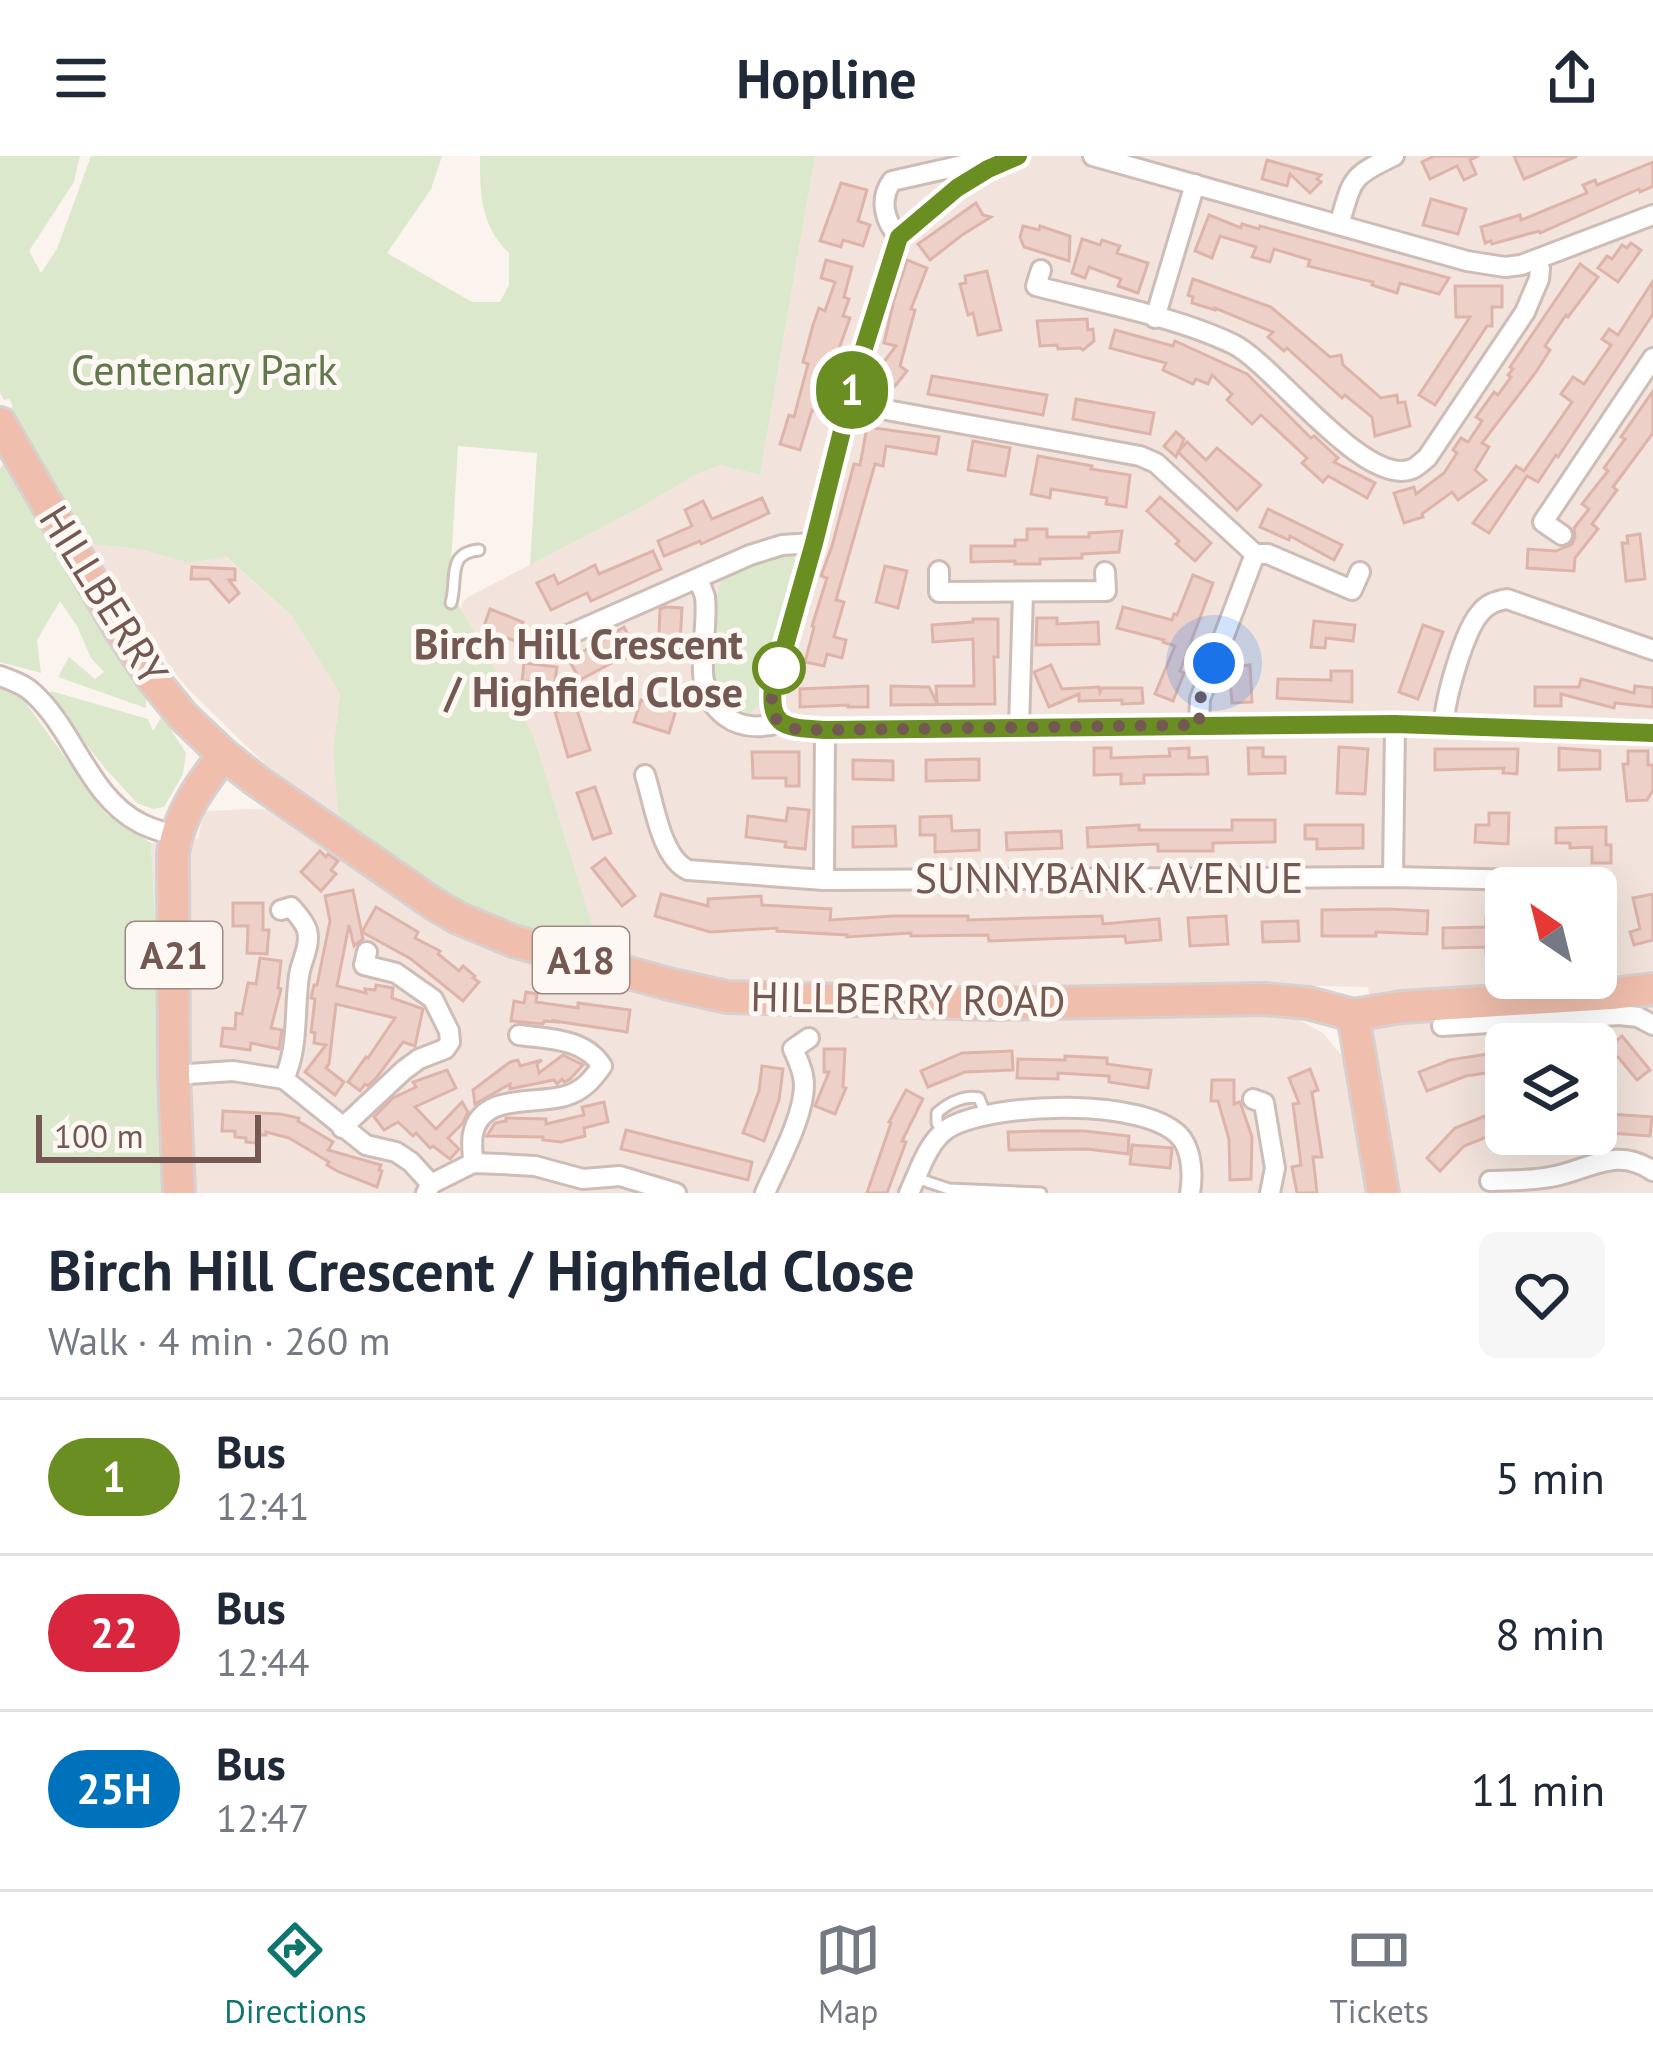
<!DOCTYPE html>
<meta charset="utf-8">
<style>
body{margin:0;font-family:"PT Sans",sans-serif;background:#f6f6f7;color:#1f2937;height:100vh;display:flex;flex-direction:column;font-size:45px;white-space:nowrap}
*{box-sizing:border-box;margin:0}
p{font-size:39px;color:#747a83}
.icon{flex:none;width:66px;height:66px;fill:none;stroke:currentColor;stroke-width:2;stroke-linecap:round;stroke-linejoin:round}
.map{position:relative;height:1037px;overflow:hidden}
.sheet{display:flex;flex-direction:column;background:#fff;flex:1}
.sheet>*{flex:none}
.badge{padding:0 24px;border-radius:39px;font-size:42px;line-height:78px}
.needle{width:78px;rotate:325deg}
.tools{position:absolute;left:1485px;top:711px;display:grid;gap:24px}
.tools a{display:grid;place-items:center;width:132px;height:132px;border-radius:18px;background:#fff;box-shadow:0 12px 48px #0002;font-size:60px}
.scale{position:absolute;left:36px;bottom:30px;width:225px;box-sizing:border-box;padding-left:12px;border:6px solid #745852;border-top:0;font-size:33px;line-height:42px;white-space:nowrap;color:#745852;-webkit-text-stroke:9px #fdf8f3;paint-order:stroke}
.you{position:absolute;width:60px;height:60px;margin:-30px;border:9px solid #fff;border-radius:50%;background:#1a73e8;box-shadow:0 0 0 18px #1a73e833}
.map>.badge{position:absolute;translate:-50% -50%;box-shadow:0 0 0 6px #fff}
.round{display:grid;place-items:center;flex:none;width:126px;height:126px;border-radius:18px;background:#f6f6f7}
.headline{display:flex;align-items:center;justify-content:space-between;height:204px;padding:0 48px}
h1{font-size:57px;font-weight:600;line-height:90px}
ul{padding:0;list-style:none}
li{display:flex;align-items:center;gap:36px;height:156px;padding:0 48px;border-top:3px solid #e0e1e3}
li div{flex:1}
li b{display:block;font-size:45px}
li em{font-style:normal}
li .badge{min-width:132px;font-weight:700;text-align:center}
header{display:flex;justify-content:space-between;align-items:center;height:156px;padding:0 48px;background:#fff;font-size:54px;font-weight:600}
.tabs{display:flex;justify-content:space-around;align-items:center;height:168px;border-top:3px solid #e0e1e3;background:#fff;font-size:33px;color:#747a83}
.tabs a{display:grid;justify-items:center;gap:6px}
.tabs .active{color:#0f766e}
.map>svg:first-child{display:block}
</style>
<header><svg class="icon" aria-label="menu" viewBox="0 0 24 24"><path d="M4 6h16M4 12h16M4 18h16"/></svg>Hopline<svg class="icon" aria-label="share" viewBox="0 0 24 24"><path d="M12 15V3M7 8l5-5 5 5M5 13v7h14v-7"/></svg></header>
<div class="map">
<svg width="1653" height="1037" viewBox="0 0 1653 1037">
<rect width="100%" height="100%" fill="#fbf3ed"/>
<!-- residential -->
<g fill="#f2e4dc" fill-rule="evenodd">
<path d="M815,0H1653V1037H1397L1368,831L1319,830L1037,833L721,827L600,795L574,715L461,454L462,447L468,441L641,351L695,318L720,309L760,319ZM1506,732H1596V822H1506ZM1506,888H1596V978H1506Z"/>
<path d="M89,388L140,393L189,407L225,401L292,460L340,538L333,593L343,668L265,608L189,534L170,511Z"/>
<path d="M255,653L274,654L598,819L1274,857L1301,865L1323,877L1341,899L1355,930L1371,1037H163L164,938L151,687L199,682L200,671L206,655Z"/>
</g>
<!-- green -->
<g fill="#dce8cc">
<path d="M0,0H80L74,26L29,95L41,117L57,93L91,0H442L431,33L387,97L472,146H500L509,129V97C480,69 480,37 480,0H815L760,319L720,309L696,318L641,351L530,409L537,297L458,290L450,424L454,441L533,579L600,795L505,770L452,744L343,668L338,655L333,593L340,538L292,460L226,401L189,407L140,393L89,388L9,253L13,250L9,243L4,244L0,237Z"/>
<path d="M7,302L146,535V552L58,521L69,501L95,523L104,516L91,502L77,470L60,445L37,484L41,517L0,506V313Z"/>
<path d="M782,395L793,401L796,407C790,429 787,453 778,473C765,501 758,515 761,547L747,561C732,558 717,544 712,530C704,506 713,438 725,416Z"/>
<path d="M0,531L23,543L106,658L151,687L164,938L163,1037H0Z"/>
<path d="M51,535L148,563L153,575L162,560L186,597L183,618L164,651L153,653L137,647L104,611L49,540Z"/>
</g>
<!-- building -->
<g fill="#edd0c8" stroke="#deb4aa" stroke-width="3">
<path d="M1434,0H1479L1470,4L1476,18L1464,24L1457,10L1430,23L1422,6Z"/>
<path d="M1514,0H1577L1524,23Z"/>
<path d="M1267,4L1321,19L1317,23L1321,26L1310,37L1290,18L1287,30L1262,23Z"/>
<path d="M1653,6V30L1640,36L1639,33L1540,77L1539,75L1492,88L1491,85L1485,87L1481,71L1520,59L1521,64L1587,37L1583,29L1595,24L1597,29Z"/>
<path d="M841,27L867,34L858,65L870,69L863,90L843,84L841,91L820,85Z"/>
<path d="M1431,43L1466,53L1458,78L1423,69Z"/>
<path d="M976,47L983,59L991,61L962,79L930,104L918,88Z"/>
<path d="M1209,59L1241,72L1242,68L1259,73L1260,70L1449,122L1439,138L1400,127L1397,137L1372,129L1373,126L1308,110L1310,104L1274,93L1270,106L1252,101L1256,91L1220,80L1212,102L1195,95Z"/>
<path d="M1023,70L1039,74L1040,70L1070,80L1069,105L1024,91L1020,81Z"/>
<path d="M1082,83L1100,89L1102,84L1120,90L1117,97L1148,107L1138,137L1118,130L1121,123L1089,111L1085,122L1072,117Z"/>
<path d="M1631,87L1641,94L1618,126L1598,112L1607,100L1612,103L1622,89L1627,92Z"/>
<path d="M826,104L852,111L844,141L849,143L843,160L850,162L831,215L828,214L817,256L812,254L800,294L780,288L789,259L794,261L808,208L803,206L813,169L819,152L825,155L835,126L821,122Z"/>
<path d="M907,104L927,112L911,153L915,154L900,210L907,215L895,230L877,215L896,190L884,187L894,144Z"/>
<path d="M1580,108L1598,121L1568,161L1566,159L1545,190L1550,194L1536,216L1482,287L1489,291L1475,314L1486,324L1458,344L1452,336L1422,358L1423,361L1404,367L1394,337L1414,331L1416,338L1444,317L1457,297L1453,294L1461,282L1468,286L1482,265L1476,261L1494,236L1498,239L1511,221L1508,219L1513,213L1510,211Z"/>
<path d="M987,115L1001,174L978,179L973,157L968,159L960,128L966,127L965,120Z"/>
<path d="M1193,123L1271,151L1330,201L1341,199L1343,209L1381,242L1397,239L1398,247L1405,246L1410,270L1375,280L1372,261L1345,239L1342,242L1287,192L1284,195L1277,189L1268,181L1273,176L1215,152V154L1192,147L1193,141L1188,139Z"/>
<path d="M1653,125V158L1558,301L1556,299L1538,326L1527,320L1489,377L1473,367L1516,310L1524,315L1572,246L1561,238L1573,221L1584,228L1611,189L1602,183L1609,173L1618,179Z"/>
<path d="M1455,130H1502V151H1492V170H1487L1435,249L1419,239L1470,161H1456Z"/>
<path d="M1087,163L1088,174L1093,173L1094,185L1083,194L1080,192L1058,193L1057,189L1040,190L1037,165Z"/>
<path d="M1115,174L1173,190L1175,185L1247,218L1311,282L1314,280L1338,302L1334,306L1375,327L1367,342L1328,320L1323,326L1302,307L1307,302L1261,259L1252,268L1227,244L1232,238L1212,219L1208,228L1196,223L1193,228L1163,214L1166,207L1110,192Z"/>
<path d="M932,220L1047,239L1043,259L928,238Z"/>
<path d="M1653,235V277L1613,331L1617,334L1592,368L1598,373L1575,402L1574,415L1527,412L1528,393L1556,395L1572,388L1575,381L1574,372L1589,353L1582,348L1608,315L1604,312L1625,283L1621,281Z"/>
<path d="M1076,243L1154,257L1150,278L1073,263Z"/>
<path d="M867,271L939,281L936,298L886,290L883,310L875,308L836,444L844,446L834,481L846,484L842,502L827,498L824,510L805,506L814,471L812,470L827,422L821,420L832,390L854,308L860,309Z"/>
<path d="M1176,276L1184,283L1179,295L1187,286L1206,304L1217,292L1261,329L1237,354L1178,296L1176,301L1164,290Z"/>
<path d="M973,285L1010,292L1005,320L968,314Z"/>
<path d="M1038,300L1092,310L1091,313L1130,319L1126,351L1106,348L1107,342L1051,333L1050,342L1031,338Z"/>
<path d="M1160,341L1211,387L1195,405L1176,388L1179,385L1147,355Z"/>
<path d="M762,342L769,357L701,388L700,385L664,400L658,385L692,370L685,354L703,345L712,363Z"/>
<path d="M1268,353L1342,389L1334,404L1290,380L1289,384L1260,371Z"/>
<path d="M1027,373H1047V381H1089V377L1122,375L1119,396L1082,398V402L1040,403V408H1015V405L971,406V390H1015V384H1027Z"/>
<path d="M1640,378L1645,423L1626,425L1622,387H1628L1627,380Z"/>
<path d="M653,395L661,413L591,445L587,437L551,454L537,427L554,419L558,428L595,409L599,418Z"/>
<path d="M885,410L907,415L898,452L876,446Z"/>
<path d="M192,411L235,413V424H229L239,437L229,446L209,423H191Z"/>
<path d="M1193,419L1213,427L1180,515L1184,517L1173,545L1155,538L1175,490L1163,486L1164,484L1117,472L1123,451L1172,464L1174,458L1177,459Z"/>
<path d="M666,451L682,452L679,503L658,501L660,453Z"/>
<path d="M490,453L523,466L515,485L483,473Z"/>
<path d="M1037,462H1057V468L1098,466L1099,488L1036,489Z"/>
<path d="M973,463H998V501H994L995,548L891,549V530L929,531L937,547L936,530H974L973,483L933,486L932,469L973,466Z"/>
<path d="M1314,465L1355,469L1353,485L1326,482L1325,492L1311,491Z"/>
<path d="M1423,469L1443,476L1418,543L1399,536Z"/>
<path d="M624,471L637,497L620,505L619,503L580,524L569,504Z"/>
<path d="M524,507L557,511L553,539L534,537L536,526L522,525Z"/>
<path d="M1051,509L1062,533L1099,531L1100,536L1102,532H1142L1143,547L1122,548V544L1079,545V538L1049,551L1034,516Z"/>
<path d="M1250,509L1252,546L1232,547L1229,511Z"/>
<path d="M1331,515H1352V546L1277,542L1278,523L1331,524Z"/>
<path d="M1581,523L1634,537L1635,530L1653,532V551L1615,547L1614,552L1561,538V550H1535V531H1579Z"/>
<path d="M868,530V551H848V549L800,551V533Z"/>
<path d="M641,544L676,554L669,577L634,566Z"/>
<path d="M571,551H576L590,594L568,601L555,556Z"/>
<path d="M1339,591L1368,593L1365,638L1337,637Z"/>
<path d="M1094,592H1111V602L1170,600L1169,593L1189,592V602L1207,601L1208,618L1144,619V627L1121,628V618L1094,619Z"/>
<path d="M1248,592H1263V601H1285V617L1249,618Z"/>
<path d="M1559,592L1600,595V613L1559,614Z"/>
<path d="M1435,593H1518L1517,618L1503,617L1504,612L1435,614Z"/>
<path d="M1628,595H1648V609H1653V634L1647,644L1627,645L1623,608H1628Z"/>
<path d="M752,596H799V630H786V622H753Z"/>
<path d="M979,603V624L926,625V604Z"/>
<path d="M853,604L893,605V624L853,623Z"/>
<path d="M595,631L611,677L593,683L577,637Z"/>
<path d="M788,652L809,654L805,693L785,691L786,686L746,681L748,660L786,665Z"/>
<path d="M1489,657H1509L1508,688L1475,686L1476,669H1489Z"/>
<path d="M951,660L952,675L979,674V694L935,696V679H920V661Z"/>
<path d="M1232,664H1275V686L1213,687V695H1158V688L1088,691L1087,672L1139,669V674H1232Z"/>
<path d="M1305,669H1363V692L1317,693V683H1305Z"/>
<path d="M895,670L896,690L853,691V671Z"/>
<path d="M1606,671V689H1611V707H1592V691L1570,692V687H1556V672Z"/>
<path d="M1061,675L1062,692L1007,694L1006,677Z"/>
<path d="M320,695L326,701L328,698L338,705L331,714L336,718L321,735L301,716Z"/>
<path d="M605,702L635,740L622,750L592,712Z"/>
<path d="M353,734L363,783L354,790L349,769L337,830L366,837L365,833L375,834L376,829L393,832L392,842L423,853L415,890L403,886L377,921L368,930L365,928L360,935L348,926L366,901L368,902L395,862L336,848L329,908L326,912L344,926L335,939L305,916L326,889L314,887L315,877L311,876L315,843L311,842L314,829H317L330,765L325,740Z"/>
<path d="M661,738L708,750V743L761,740L762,749L831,753L830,764L894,760H968V764L1102,760L1103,768L1159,763L1161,784L1126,787L1125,780L989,785L988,779L911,780V777L847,781V779L777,775V772L710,776L655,760Z"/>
<path d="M1653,738V784L1634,789L1630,776L1640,773L1633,742Z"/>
<path d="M233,747H263V774H269L267,798L247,797L248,770H233Z"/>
<path d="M376,751L418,776L415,782L440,795L438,798L459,815L463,810L475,820L473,822L479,826L463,845L411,803L362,776Z"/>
<path d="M1387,753L1428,755L1427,778L1376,776V780H1322V754Z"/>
<path d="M1226,760L1228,788L1190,790L1188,762Z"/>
<path d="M1486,761L1503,762L1502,781L1506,782V798L1486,797V791L1443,792V772L1486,771Z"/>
<path d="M1298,765L1299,785L1263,786L1262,766Z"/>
<path d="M260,802L281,805L278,832L281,833L271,872L282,874L279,893L251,887L250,894L221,890L223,872L235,873L236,857L242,858L248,827L256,828Z"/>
<path d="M526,836L537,838L536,846L578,852V847L630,854L627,876L555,865L556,866L544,865L543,868L511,865L514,845L524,847Z"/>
<path d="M1622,880L1650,914L1637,924L1618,901L1596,906V901Z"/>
<path d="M824,893H845L843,931L846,932L835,958L815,950L829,916H824Z"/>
<path d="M1012,895L1013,914L965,916L928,931L921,915L962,897Z"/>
<path d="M1506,895V914L1466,920L1427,935L1419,916L1450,904Z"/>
<path d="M563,899L583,909L570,923L564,926L562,923L557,928L554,924L510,933V928L475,948L473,934L510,906L518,904L520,910L542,904L537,908L539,917Z"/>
<path d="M1065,900L1107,902V908L1151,914L1148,932L1109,926V920L1058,917V923L1017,922L1018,903L1065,904Z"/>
<path d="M762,910L783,913L779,944L764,985L743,977L759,935Z"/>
<path d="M1310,913L1318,934L1312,936L1322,1001H1313L1317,1037H1297L1292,1011L1301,1009L1293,948L1299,947L1289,922Z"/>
<path d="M447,914L456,932L415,951L436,973L462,946L468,956L463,967L448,982L459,993L450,1003L433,990L430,992L416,977L413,980L398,966L384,974L374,961L393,942L416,931L413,926Z"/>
<path d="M1212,924H1234V948L1240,946L1252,981L1251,1023L1230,1024L1229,983L1218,945H1211Z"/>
<path d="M906,934L923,943L902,985L906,986L887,1037H867L891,967L889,966Z"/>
<path d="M604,946L608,966L584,972L585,980L561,986L543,984V981L487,980L495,967L506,965V962L546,963V968L584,959L582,951Z"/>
<path d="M223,955L280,958L299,962L298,965L333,986L328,994L381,1009L379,1014L382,1015L377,1031L339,1016L327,1009L329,1006L289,982L266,976V979H258L257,987L246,986V982L235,981V975H222Z"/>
<path d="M1596,957L1652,961L1650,980L1596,976Z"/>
<path d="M1485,960L1492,979L1464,990L1440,1015L1427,1002L1455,972Z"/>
<path d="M626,974L752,1006L748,1024L621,993Z"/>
<path d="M1039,975H1084L1129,980L1128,998L1087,993L1009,994L1008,976Z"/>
<path d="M1132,989L1172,992L1170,1012L1130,1008Z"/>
</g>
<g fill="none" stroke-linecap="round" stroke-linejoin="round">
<!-- service casing -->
<g stroke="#cebcb6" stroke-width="15">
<g id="service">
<path d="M451,447C458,423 446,397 479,394"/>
<path d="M943,976L937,967V957C948,947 964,939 979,942L985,957"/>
<path d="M916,1022L949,1033L1041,1037"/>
</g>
</g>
<!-- minor casing -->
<g stroke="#cebcb6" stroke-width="24">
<g id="minor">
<path d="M1018,0L988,12L957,32L899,81L848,247L814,387L773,532C768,575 792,571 825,574L1395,568L1653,577"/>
<path d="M1093,0L1467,105L1505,111L1521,109L1653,59"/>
<path d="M1339,69C1353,23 1349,21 1394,0"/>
<path d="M899,81C884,65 879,43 892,25L976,6L988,12"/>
<path d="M1041,114L1036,130C1097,146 1177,161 1233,188C1274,208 1364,332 1412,313C1416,312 1424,304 1427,302L1525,156L1539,123L1540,113L1536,104"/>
<path d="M1155,162L1195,28"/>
<path d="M848,247L1140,300L1156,307L1255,398H1268L1352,434L1360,416"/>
<path d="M1562,379L1543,366L1653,202"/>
<path d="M939,415V436L1106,435L1105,416"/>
<path d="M698,423C699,426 705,439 705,441C710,481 687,531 725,560C742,573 761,572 780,567"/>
<path d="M568,479L750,399L782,389L814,387"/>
<path d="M0,520C11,524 25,529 33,537C74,574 89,641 140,667C151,673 164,676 176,680"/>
<path d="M1199,569L1200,543L1255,398"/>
<path d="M1444,570C1444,545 1464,474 1481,456C1488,447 1497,445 1507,443L1653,494"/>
<path d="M1019,571L1023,437"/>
<path d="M645,619C654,647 661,702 688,714L824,724L1393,721L1566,725"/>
<path d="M1393,721L1395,568"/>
<path d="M824,724L825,574"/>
<path d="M281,754L291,751C297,758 304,765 307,774C311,790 301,805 299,820C294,855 299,891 284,923"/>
<path d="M1442,870L1619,859L1638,861L1653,869"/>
<path d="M174,919L233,915L284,923L366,989L396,996L411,1006L431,1028L426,1037"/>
<path d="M1253,943L1264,947L1275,1012L1270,1037"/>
<path d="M342,972L404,914L419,903L445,893L450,886L449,875L433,843L396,817L364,809L367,796"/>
<path d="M473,1007C473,998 471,986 473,978C481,936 537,949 565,940C583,935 592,924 602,910C584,882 548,883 519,879"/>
<path d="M1490,1025C1509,1024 1530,1025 1550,1021C1588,1015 1615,989 1653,1015"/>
<path d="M431,1028L473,1007L501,1008L535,1010L583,1023L620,1020L676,1037"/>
<path d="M765,1037C778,1007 804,961 804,929C804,916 798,904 793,893L809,882"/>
<path d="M909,1037C919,1016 927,987 947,973C989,946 1150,940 1182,983C1192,997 1193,1020 1190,1037"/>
</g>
</g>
<!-- trunk casing -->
<g stroke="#d8d0cf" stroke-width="36">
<g id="trunk">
<path d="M0,267L120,474L152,522L183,560L224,599L257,625L434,748L458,762L513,785L669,828L727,841L991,848L1265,843L1308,847L1353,859L1402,851L1611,838L1653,833"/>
<path d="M1353,859L1383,1037"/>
<path d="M179,1037L174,919L173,697C179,658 200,629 224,599"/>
</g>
</g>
<!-- service -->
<use href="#service" stroke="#fff" stroke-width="9"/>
<!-- minor -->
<use href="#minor" stroke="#fff" stroke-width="18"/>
<!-- trunk -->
<use href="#trunk" stroke="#efbead" stroke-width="30"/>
</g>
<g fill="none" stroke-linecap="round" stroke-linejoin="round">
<!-- line casing -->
<g stroke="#fff" stroke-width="27">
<path id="line" d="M1018,0L988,13L957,32L899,81L858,211L814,387L773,532C768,575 792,571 825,574L1395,568L1653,577"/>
</g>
<!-- line -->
<use href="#line" stroke="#6b8e23" stroke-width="18"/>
<!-- walk -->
<path stroke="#745852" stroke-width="12" stroke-dasharray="0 21.6" d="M779,512L784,496C778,516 759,558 785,570C796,575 814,573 825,574L1199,569L1200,543L1214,507"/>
</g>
<!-- markers -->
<circle fill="#fff" stroke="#6b8e23" stroke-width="6" cx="779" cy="512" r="24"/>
<g text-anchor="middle" stroke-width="10" stroke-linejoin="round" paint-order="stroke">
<!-- shield labels -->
<g fill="#fdf8f3" stroke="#9d8882" stroke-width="3">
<rect x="126" y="766" width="96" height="66" rx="9"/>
<rect x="533" y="771" width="96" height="66" rx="9"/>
</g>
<g font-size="39" font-weight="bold" fill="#745852">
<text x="174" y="813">A21</text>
<text x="581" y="818">A18</text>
</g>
<!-- park labels -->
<g font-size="42" fill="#60784b" stroke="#fdf8f3">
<text x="204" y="229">Centenary Park</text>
</g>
<!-- street labels -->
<g font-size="42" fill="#745852" stroke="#fdf8f3">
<text transform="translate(104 439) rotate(58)" y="15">HILLBERRY</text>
<text x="1109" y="737">SUNNYBANK AVENUE</text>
<text transform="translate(908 843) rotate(1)" y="15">HILLBERRY ROAD</text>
</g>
<!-- stop labels -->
<g font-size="42" font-weight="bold" fill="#745852" stroke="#fdf8f3" text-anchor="end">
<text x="743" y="503">Birch Hill Crescent<tspan x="743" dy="48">/ Highfield Close</tspan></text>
</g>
</g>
</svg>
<div class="tools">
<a><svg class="needle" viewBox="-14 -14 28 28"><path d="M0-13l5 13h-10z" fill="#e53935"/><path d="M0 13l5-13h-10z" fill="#747a83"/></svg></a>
<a><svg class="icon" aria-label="layers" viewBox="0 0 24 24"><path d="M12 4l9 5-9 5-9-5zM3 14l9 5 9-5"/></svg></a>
</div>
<div class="scale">100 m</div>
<div class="you" style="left:1214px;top:507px"></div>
<b class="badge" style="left:852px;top:234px;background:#6b8e23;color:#fff">1</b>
</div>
<section class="sheet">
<div class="headline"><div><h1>Birch Hill Crescent / Highfield Close</h1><p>Walk · 4 min · 260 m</p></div><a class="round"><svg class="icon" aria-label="heart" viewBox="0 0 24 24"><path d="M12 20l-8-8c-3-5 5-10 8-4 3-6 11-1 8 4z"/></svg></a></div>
<ul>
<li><span class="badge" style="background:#6b8e23;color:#fff">1</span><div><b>Bus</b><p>12:41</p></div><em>5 min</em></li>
<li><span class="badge" style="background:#d7263d;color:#fff">22</span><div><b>Bus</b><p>12:44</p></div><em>8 min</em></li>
<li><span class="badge" style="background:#0072bc;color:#fff">25H</span><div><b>Bus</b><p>12:47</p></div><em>11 min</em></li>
</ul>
</section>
<nav class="tabs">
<a class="active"><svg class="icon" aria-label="directions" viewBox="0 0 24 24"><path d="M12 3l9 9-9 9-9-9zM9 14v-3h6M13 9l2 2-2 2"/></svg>Directions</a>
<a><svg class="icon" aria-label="map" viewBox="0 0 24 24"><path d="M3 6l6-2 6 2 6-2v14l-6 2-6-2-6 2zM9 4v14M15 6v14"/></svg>Map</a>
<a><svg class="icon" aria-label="tickets" viewBox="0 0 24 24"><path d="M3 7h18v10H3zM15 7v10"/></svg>Tickets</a>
</nav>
